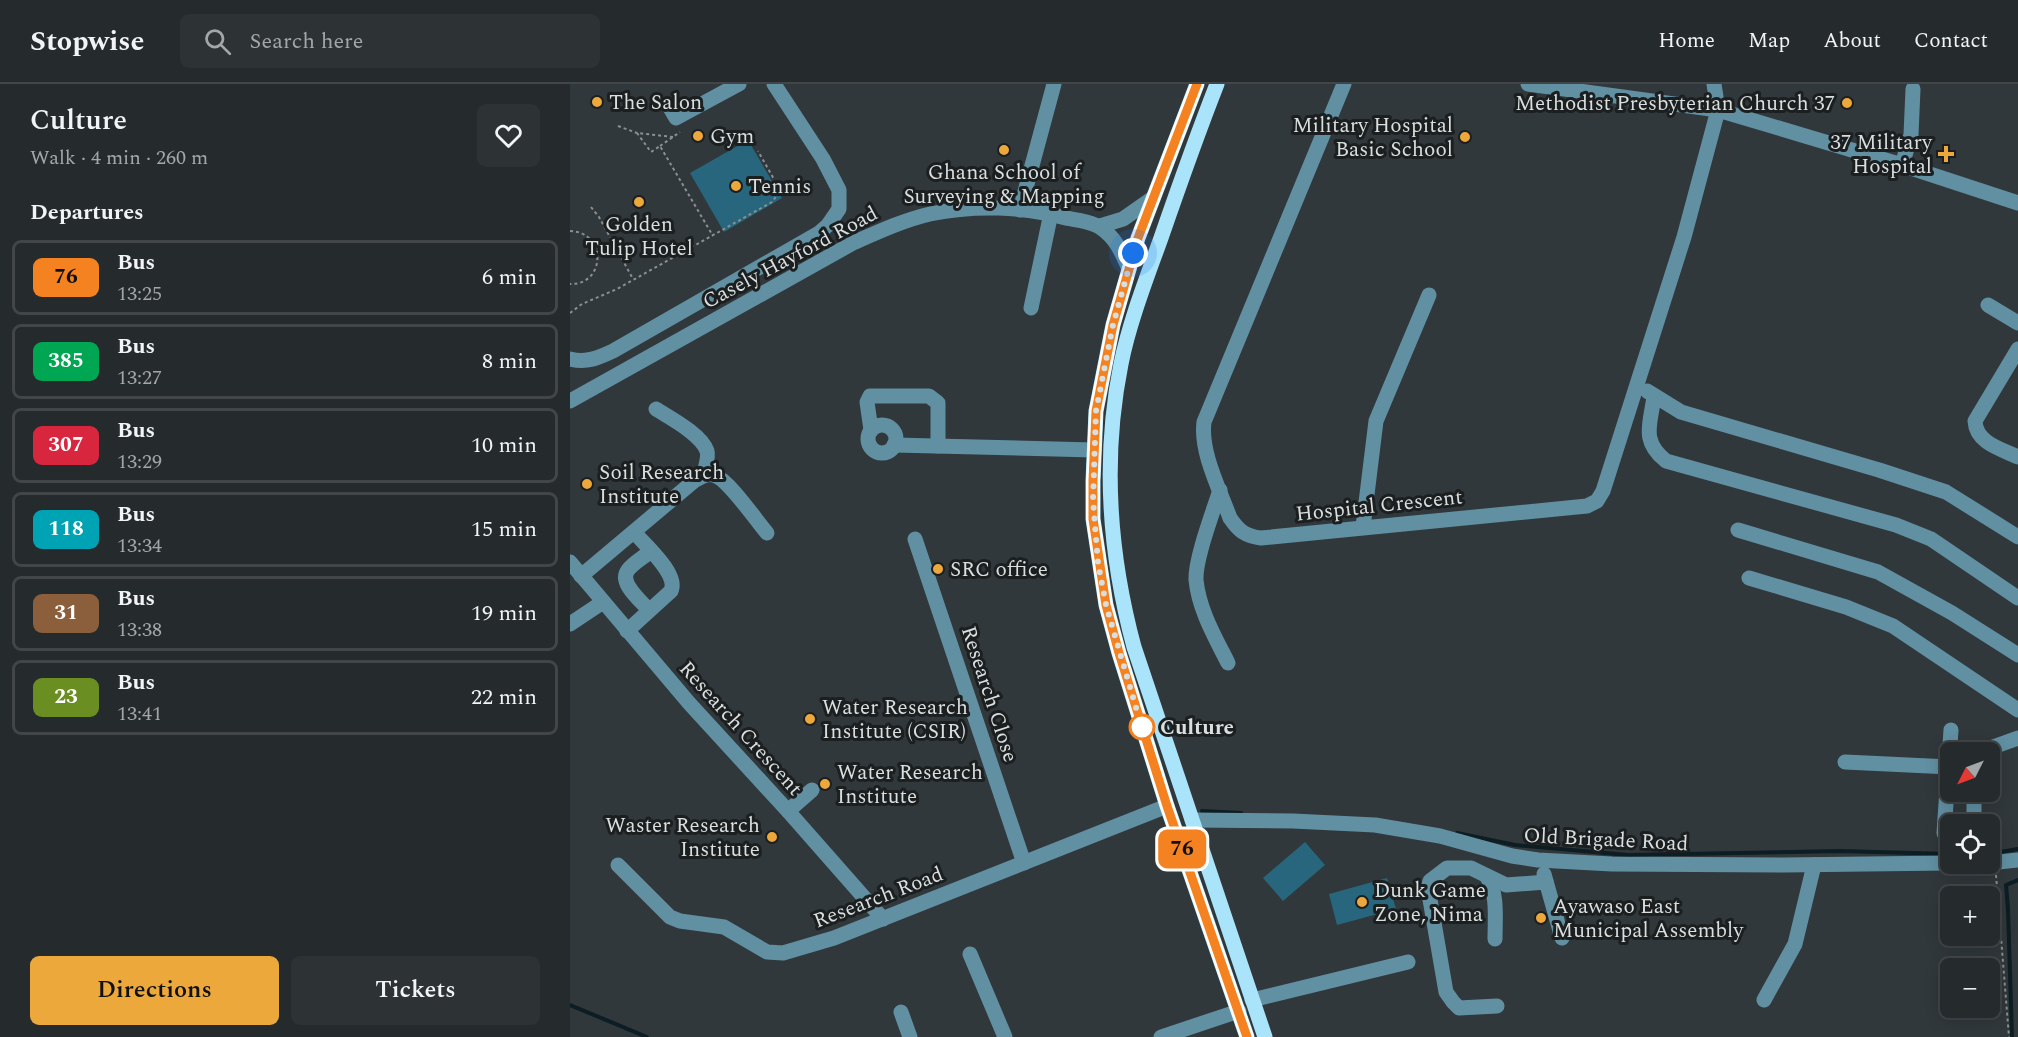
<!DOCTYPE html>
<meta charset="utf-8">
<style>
body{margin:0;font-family:Spectral,serif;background:#2d3234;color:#f1f3f6;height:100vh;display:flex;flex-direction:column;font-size:22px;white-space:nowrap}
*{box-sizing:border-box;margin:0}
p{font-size:20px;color:#a3a7a9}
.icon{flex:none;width:33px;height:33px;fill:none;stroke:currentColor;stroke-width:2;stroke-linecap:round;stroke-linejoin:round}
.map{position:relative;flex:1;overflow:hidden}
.drawer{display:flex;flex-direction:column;background:#252a2c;width:570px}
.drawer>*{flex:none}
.badge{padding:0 12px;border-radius:9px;font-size:21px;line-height:39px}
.needle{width:39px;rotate:228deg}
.buttons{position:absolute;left:1370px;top:658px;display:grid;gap:12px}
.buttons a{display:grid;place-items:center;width:60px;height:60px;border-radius:9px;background:#252a2c;box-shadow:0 3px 15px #0003,0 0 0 2px #424648;font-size:30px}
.you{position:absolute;width:30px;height:30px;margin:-15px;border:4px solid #fff;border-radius:50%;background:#1a73e8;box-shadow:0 0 0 9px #1a73e833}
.map>.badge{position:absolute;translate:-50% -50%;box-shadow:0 0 0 3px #fff}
h2{padding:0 30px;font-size:22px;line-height:54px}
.round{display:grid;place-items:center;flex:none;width:63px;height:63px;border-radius:9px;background:#2d3234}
.headline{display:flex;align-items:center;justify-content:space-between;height:102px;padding:0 30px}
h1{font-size:28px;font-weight:600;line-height:45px}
.primary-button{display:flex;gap:12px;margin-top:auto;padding:12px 30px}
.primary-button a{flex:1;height:69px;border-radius:9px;background:#eda83b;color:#111;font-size:24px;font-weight:600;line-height:69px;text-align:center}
.primary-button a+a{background:#2d3234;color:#f1f3f6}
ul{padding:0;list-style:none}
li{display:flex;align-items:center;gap:18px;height:75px;margin:0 12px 9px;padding:0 18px;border:3px solid #424648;border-radius:9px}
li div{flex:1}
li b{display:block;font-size:22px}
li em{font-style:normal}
li .badge{min-width:66px;font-weight:700;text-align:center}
header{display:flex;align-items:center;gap:36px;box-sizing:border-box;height:84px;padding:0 30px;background:#252a2c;border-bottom:2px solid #424648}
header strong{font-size:28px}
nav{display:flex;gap:33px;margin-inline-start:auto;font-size:21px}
.search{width:420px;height:54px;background:#2d3234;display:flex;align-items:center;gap:15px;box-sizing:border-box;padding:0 21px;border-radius:9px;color:#a3a7a9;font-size:22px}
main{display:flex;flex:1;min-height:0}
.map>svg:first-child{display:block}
</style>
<header>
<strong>Stopwise</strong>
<div class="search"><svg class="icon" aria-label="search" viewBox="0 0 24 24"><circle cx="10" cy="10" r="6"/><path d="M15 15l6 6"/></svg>Search here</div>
<nav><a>Home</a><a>Map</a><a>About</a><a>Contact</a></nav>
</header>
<main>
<section class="drawer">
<div class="headline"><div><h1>Culture</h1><p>Walk · 4 min · 260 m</p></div><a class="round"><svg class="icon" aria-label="heart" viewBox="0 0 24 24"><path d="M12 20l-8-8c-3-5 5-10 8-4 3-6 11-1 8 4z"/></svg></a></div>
<h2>Departures</h2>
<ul>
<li><span class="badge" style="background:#f58220;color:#111">76</span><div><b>Bus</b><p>13:25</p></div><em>6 min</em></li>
<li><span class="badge" style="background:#00a651;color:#fff">385</span><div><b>Bus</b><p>13:27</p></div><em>8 min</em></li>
<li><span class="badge" style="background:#d7263d;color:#fff">307</span><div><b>Bus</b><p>13:29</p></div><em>10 min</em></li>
<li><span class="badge" style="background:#00a3b4;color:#fff">118</span><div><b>Bus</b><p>13:34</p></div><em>15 min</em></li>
<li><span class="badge" style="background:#8b5e3c;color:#fff">31</span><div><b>Bus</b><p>13:38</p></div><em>19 min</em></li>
<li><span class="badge" style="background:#6b8e23;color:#fff">23</span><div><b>Bus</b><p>13:41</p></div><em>22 min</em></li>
</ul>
<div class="primary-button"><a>Directions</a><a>Tickets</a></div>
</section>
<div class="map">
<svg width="1448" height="953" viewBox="0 0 1448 953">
<rect width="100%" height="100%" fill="#31383b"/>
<!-- green -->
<g fill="#27667c">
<path d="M178,56L212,114L154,148L120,89Z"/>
<path d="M735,758L755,781L713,817L693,794Z"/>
<path d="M817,794L826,825L767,841L759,810Z"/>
</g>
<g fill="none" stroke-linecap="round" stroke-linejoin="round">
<!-- stream -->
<g stroke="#0c1d24" stroke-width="4">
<path d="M632,727L671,729"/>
<path d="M887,749L945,761L1058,771L1270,767L1380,770"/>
<path d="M1419,770L1448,765"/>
<path d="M0,921L77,953"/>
<path d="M1442,953L1438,825L1436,801L1448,796"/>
</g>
<!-- path -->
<g stroke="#8a9092" stroke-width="2" stroke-dasharray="3 3" stroke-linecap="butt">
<path d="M48,42L67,49"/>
<path d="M103,53L67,49L81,68L90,62L143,152"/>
<path d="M90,62L110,48"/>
<path d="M21,123L29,133L63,195"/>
<path d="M0,147C37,148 36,201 0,200"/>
<path d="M27,168L47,165"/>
<path d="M0,229L12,220L47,205L202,118L208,110L205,97L188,67"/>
<path d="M1426,791L1439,953"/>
</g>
<!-- minor -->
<g stroke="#6190a3" stroke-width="15">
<path d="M774,0L634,338C630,368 650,406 660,434C669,447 675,452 691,454L1017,422L1027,417L1033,407L1114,153L1148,26L1144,0"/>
<path d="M958,0L1148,26L1332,81L1448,119"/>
<path d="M99,22L106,34L169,0"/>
<path d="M1332,81L1341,51L1343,5"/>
<path d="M450,126L484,0"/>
<path d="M530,142L553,135L583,114"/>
<path d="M1418,221L1448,239"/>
<path d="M461,224L481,129"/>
<path d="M1448,265L1405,337C1406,359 1431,365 1448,373"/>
<path d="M0,275C17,279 28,274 43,267L249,149L258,141L269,125V106L253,75L204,0"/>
<path d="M1077,307L1111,328L1309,386L1376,408L1448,453"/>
<path d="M1084,313C1080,341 1071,357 1096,377L1326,441L1361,455L1448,514"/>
<path d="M0,317L283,159C308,148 334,136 360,130C404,121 453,122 496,134C507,136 523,138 531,144C546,154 552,169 559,185"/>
<path d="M86,325C100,334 131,350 137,367C139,373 135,384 134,390"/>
<circle cx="312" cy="355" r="14"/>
<path d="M301,346L297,318L300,312H359L368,319V362"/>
<path d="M324,361L524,366"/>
<path d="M650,406C643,428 625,475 626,496C629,526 645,553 658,579"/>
<path d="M793,443L806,337L859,211"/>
<path d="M1168,446L1308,488L1382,529L1448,571"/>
<path d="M345,455L454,779"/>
<path d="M0,478L119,619L218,727L313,835"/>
<path d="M11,492L124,397C131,393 138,388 146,392C159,397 186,436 197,449"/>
<path d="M1179,494L1276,523L1323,542L1448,626"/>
<path d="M79,526C71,517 48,499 58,486C63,479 74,473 81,467"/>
<path d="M0,540L33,518"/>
<path d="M57,547L101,507C109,490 75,461 64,448"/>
<path d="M1418,669L1423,663L1448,654"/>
<path d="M1275,678L1380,683"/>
<path d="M218,727L242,706"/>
<path d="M622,736L723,737L805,741L870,752L942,772L968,776L1042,780L1214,781L1380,779"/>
<path d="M1404,741V708"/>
<path d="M1374,749L1381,646"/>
<path d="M1419,779L1448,776"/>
<path d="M48,781L100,833L110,837L154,843L197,868L213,869L264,854L597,722"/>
<path d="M974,790L992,854"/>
<path d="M917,793C928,809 925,835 925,855"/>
<path d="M400,870L435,953"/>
<path d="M682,916L838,878"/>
<path d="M1194,916L1225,860L1244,781"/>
<path d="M927,922L889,924L883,918L876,908L858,804L860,797L877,784H901L936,801L976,798"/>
<path d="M331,928L340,953"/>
<path d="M591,953L669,927"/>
</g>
<!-- major -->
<g stroke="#aae4fa" stroke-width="15">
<path d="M627,0L568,154L543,241L526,327L523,397V435L536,521L549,569L597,722L677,953"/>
<path d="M647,0C627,51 609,102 591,154C577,193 559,239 551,280C532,375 539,470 564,563L695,953"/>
</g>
</g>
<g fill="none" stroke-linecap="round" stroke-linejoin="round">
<!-- line casing -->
<g stroke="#fff" stroke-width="14">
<path id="line" d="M627,0L568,154L543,241L526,327L523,397V435L536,521L549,569L597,722L677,953"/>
</g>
<!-- line -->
<use href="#line" stroke="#f58220" stroke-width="9"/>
<!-- walk -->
<path stroke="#d9dedf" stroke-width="6" stroke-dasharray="0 10.8" d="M563,169L543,241L526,327L523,416L528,479L536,521L574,651L572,643"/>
</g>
<!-- markers -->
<g fill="#eda83b" stroke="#1c1f20" stroke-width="2">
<circle cx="27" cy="18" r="6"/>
<circle cx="1277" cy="19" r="6"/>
<circle cx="128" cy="52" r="6"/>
<circle cx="895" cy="53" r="6"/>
<circle cx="434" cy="66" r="6"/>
<path d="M1373 61h6v6h6v6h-6v6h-6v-6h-6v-6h6z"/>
<circle cx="166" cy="102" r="6"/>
<circle cx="69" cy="118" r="6"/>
<circle cx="17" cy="400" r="6"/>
<circle cx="368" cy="485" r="6"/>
<circle cx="240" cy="635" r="6"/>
<circle cx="255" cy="700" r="6"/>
<circle cx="202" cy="753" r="6"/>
<circle cx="792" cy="818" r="6"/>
<circle cx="971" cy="834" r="6"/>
</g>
<circle fill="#fff" stroke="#f58220" stroke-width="3" cx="572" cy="643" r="12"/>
<g text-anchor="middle" stroke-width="6" stroke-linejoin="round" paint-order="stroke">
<!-- poi labels -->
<g font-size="21" fill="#d9dedf" stroke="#1c1f20" text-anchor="start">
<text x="39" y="25">The Salon</text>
<text x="1265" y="26" text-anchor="end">Methodist Presbyterian Church 37</text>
<text x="883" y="48" text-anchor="end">Military Hospital<tspan x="883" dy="24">Basic School</tspan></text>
<text x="140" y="59">Gym</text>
<text x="1362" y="65" text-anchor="end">37 Military<tspan x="1362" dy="24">Hospital</tspan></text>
<text x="434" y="95" text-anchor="middle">Ghana School of<tspan x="434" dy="24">Surveying &amp; Mapping</tspan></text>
<text x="178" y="109">Tennis</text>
<text x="69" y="147" text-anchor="middle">Golden<tspan x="69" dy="24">Tulip Hotel</tspan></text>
<text x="29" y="395">Soil Research<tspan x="29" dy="24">Institute</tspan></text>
<text x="380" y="492">SRC office</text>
<text x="252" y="630">Water Research<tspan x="252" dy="24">Institute (CSIR)</tspan></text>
<text x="267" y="695">Water Research<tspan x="267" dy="24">Institute</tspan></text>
<text x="190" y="748" text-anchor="end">Waster Research<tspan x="190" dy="24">Institute</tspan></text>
<text x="804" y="813">Dunk Game<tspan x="804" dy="24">Zone, Nima</tspan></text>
<text x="983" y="829">Ayawaso East<tspan x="983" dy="24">Municipal Assembly</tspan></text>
</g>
<!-- street labels -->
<g font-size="21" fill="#d9dedf" stroke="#1c1f20">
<text transform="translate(220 173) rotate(-28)" y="7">Casely Hayford Road</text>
<text transform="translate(809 421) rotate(-6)" y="7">Hospital Crescent</text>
<text transform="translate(420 610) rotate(72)" y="7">Research Close</text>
<text transform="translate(171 644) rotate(48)" y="7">Research Crescent</text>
<text transform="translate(1036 755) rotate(3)" y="7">Old Brigade Road</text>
<text transform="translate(308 813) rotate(-21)" y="7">Research Road</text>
</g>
<!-- stop labels -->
<g font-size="21" font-weight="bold" fill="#d9dedf" stroke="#1c1f20" text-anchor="start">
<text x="590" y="650">Culture</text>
</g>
</g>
</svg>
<div class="buttons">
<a><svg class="needle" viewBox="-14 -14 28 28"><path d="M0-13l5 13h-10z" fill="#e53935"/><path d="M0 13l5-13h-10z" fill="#a3a7a9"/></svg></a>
<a><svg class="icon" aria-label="locate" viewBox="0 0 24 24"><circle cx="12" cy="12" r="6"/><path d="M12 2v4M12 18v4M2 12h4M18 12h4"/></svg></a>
<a>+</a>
<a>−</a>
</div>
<div class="you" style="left:563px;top:169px"></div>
<b class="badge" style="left:612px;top:765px;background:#f58220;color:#111">76</b>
</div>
</main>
